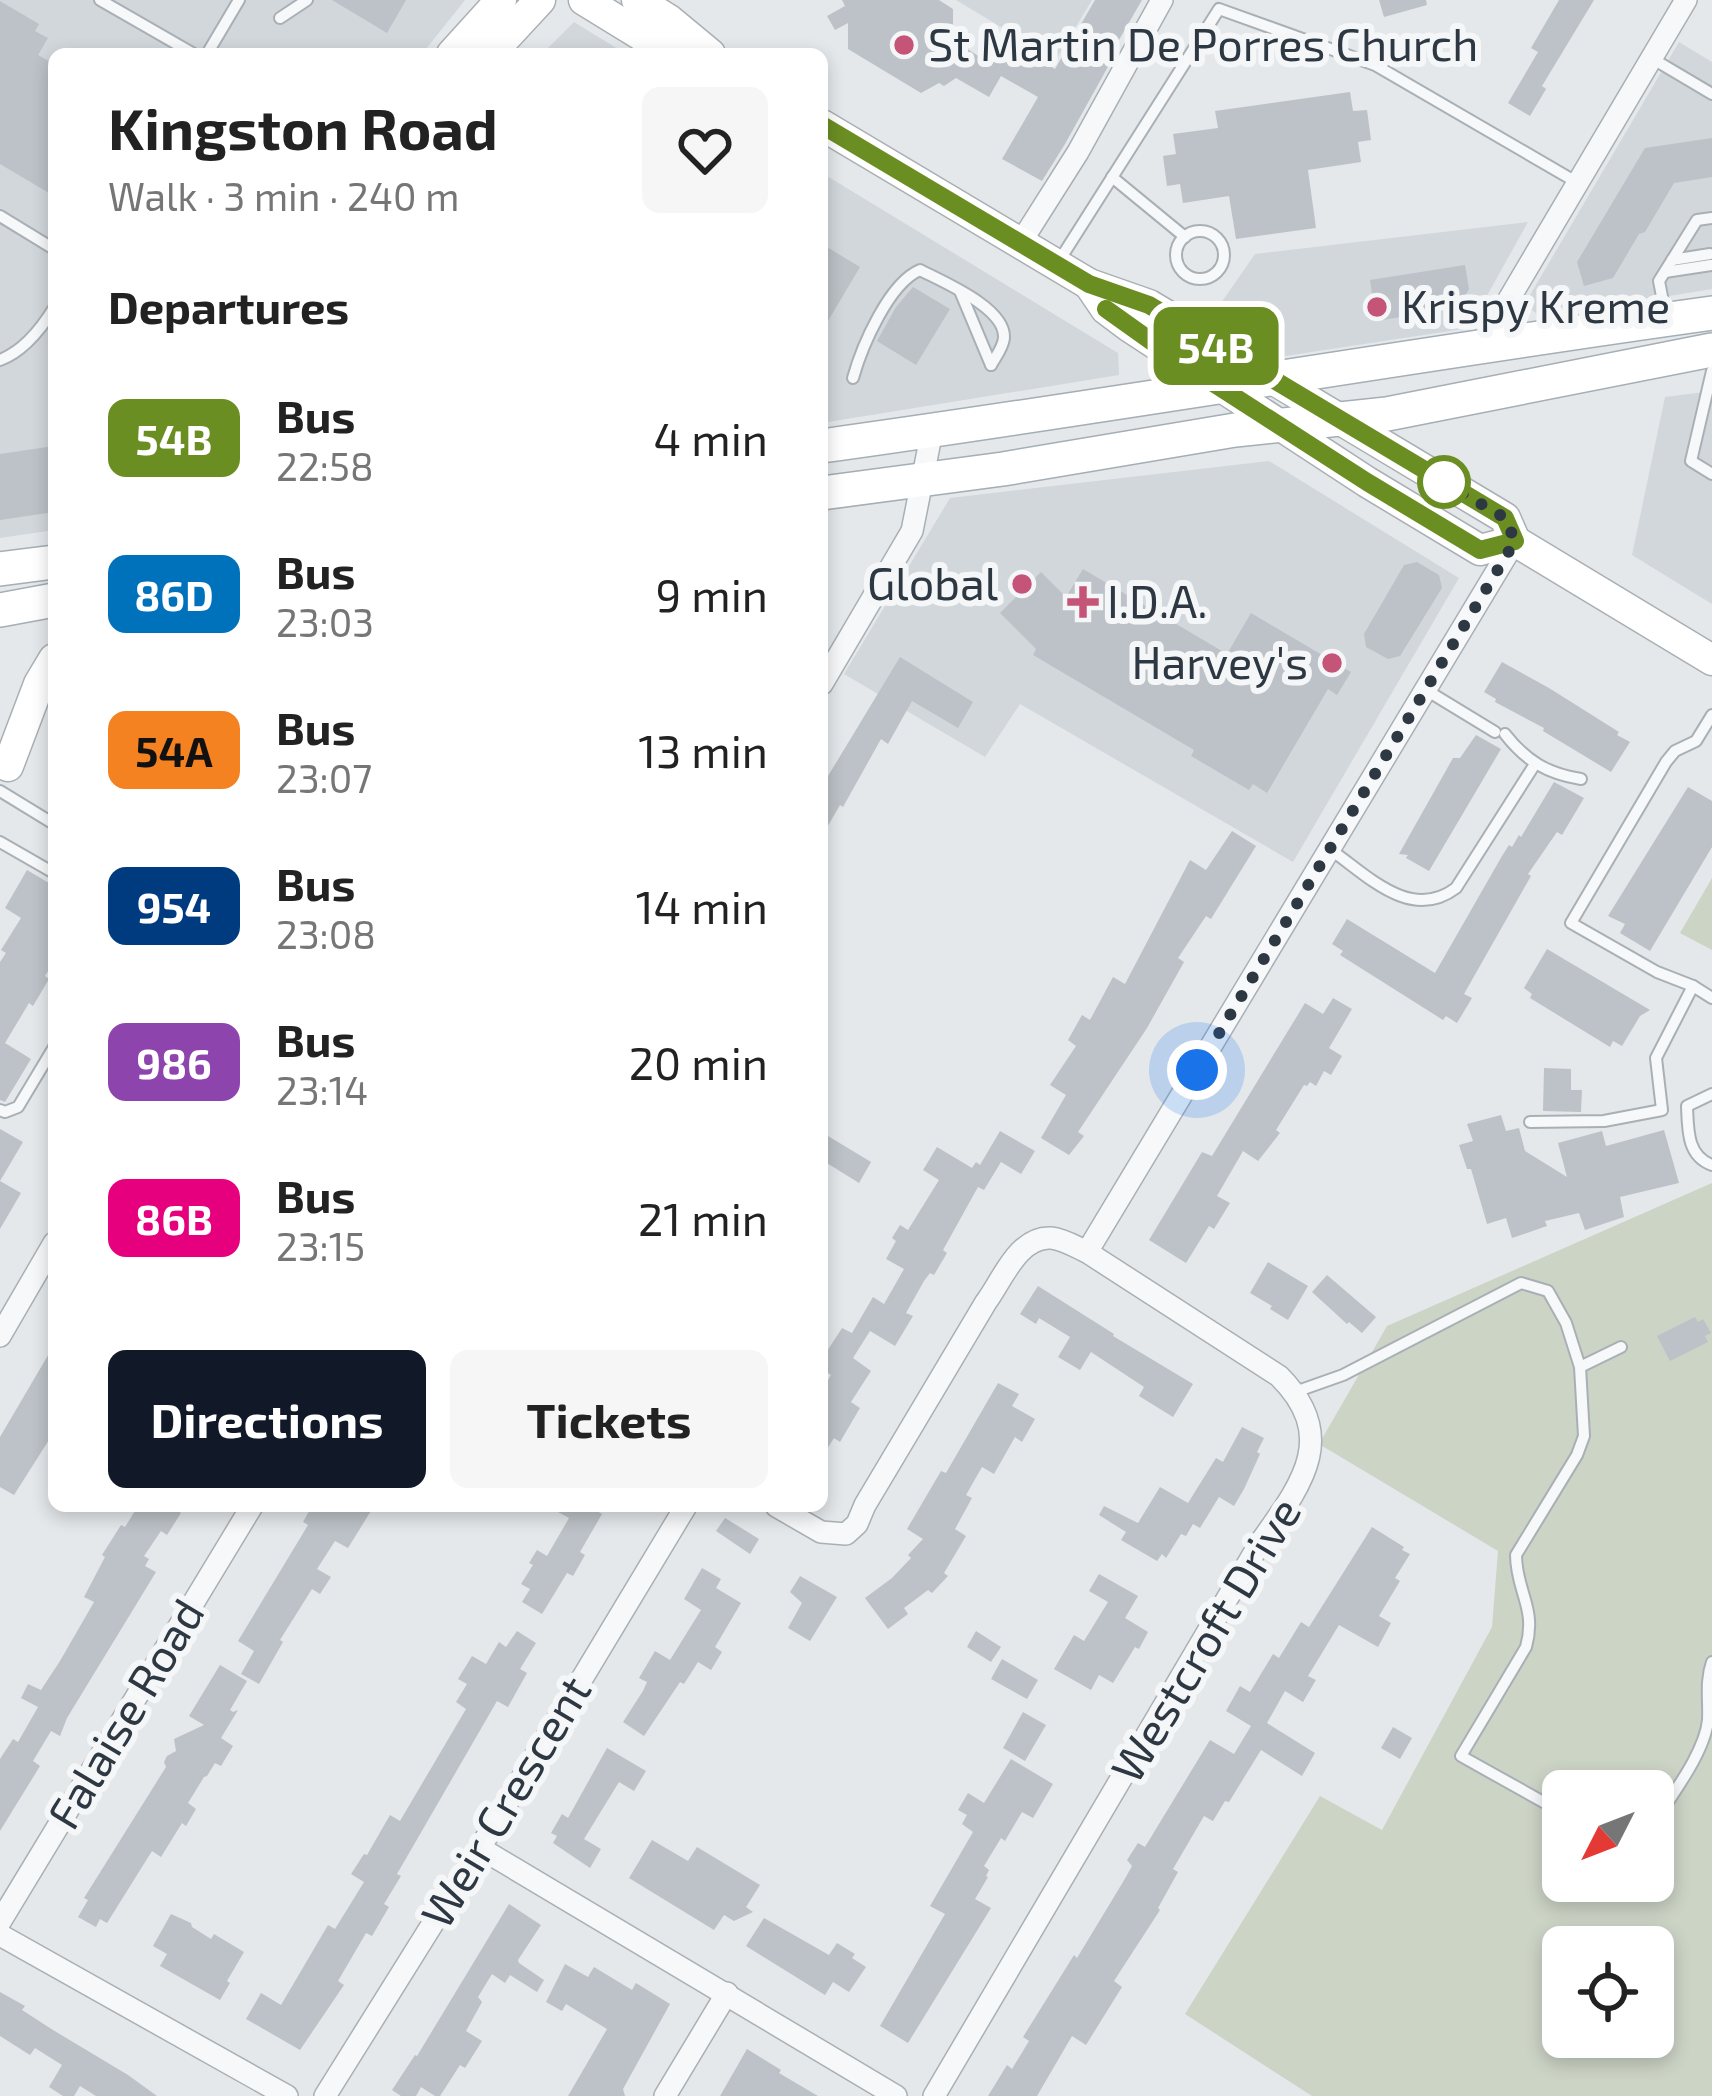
<!DOCTYPE html>
<meta charset="utf-8">
<style>
body{margin:0;font-family:"Exo 2",sans-serif;background:#f6f6f6;color:#222;height:100vh;display:flex;flex-direction:column;font-size:45px;white-space:nowrap}
*{box-sizing:border-box;margin:0}
p{font-size:39px;color:#767676}
.icon{flex:none;width:66px;height:66px;fill:none;stroke:currentColor;stroke-width:2;stroke-linecap:round;stroke-linejoin:round}
.map{position:relative;flex:1;overflow:hidden}
.details{position:absolute;left:48px;top:48px;width:780px;height:1464px;display:flex;flex-direction:column;background:#fff;border-radius:18px;box-shadow:0 6px 18px #0003}
.details>*{flex:none}
.badge{padding:0 24px;border-radius:18px;font-size:42px;line-height:78px}
.needle{width:78px;rotate:228deg}
.fabs{position:absolute;left:1542px;top:1770px;display:grid;gap:24px}
.fabs a{display:grid;place-items:center;width:132px;height:132px;border-radius:18px;background:#fff;box-shadow:0 6px 18px #0003;font-size:60px}
.you{position:absolute;width:60px;height:60px;margin:-30px;border:9px solid #fff;border-radius:50%;background:#1a73e8;box-shadow:0 0 0 18px #1a73e833}
.map>.badge{position:absolute;translate:-50% -50%;box-shadow:0 0 0 6px #fff}
h2{padding:0 60px;font-size:45px;line-height:108px}
.round{display:grid;place-items:center;flex:none;width:126px;height:126px;border-radius:18px;background:#f6f6f6}
.overview{display:flex;align-items:center;justify-content:space-between;height:204px;padding:0 60px}
h1{font-size:57px;font-weight:700;line-height:90px}
.action{display:flex;gap:24px;margin-top:auto;padding:24px 60px}
.action a{flex:1;height:138px;border-radius:18px;background:#111827;color:#fff;font-size:48px;font-weight:700;line-height:138px;text-align:center}
.action a+a{background:#f6f6f6;color:#222}
ul{padding:0;list-style:none}
li{display:flex;align-items:center;gap:36px;height:156px;padding:0 60px}
li div{flex:1}
li b{display:block;font-size:45px}
li em{font-style:normal}
li .badge{min-width:132px;font-weight:700;text-align:center}
.map>svg:first-child{display:block}
</style>
<div class="map">
<svg width="1712" height="2096" viewBox="0 0 1712 2096">
<rect width="100%" height="100%" fill="#e4e8eb"/>
<!-- built -->
<g fill="#d2d7dc">
<path d="M0,0H465L422,54H54V530L0,538Z"/>
<path d="M956,0H1092L1056,60Z"/>
<path d="M574,22L626,54H542Z"/>
<path d="M1679,42L1712,62V289L1542,317L1530,309V295Z"/>
<path d="M822,173L1118,353L1119,375L822,423Z"/>
<path d="M1528,222L1469,328L1279,357L1212,316L1255,254Z"/>
<path d="M1712,391V604L1632,555L1665,397Z"/>
<path d="M1269,461L1459,578L1293,862L1020,704L985,757L844,674L950,498Z"/>
</g>
<!-- green -->
<g fill="#ccd4c6" fill-rule="evenodd">
<path d="M1712,878V950L1680,933Z"/>
<path d="M1712,1183V2096H1312L1185,2014L1320,1796L1382,1830L1492,1627L1498,1551L1319,1444L1387,1326ZM1563,1791H1653V1881H1563ZM1563,1947H1653V2037H1563Z"/>
</g>
<!-- building -->
<g fill="#bcc2c7">
<path d="M332,0H406L387,33Z"/>
<path d="M842,0H939L953,9V40L980,57L994,33L1055,69L1095,0H1142L1116,45L1119,47L1065,144L1042,181L1002,159L1038,97L1001,76L989,97L956,78L944,86L939,83L921,93L848,49V23L835,30L827,16L845,6Z"/>
<path d="M1379,0H1426L1427,5L1384,17Z"/>
<path d="M1559,0H1594L1542,86L1546,89L1530,116L1508,103L1538,52L1531,48Z"/>
<path d="M0,1L39,24L35,31L48,38L38,55L54,64V196L0,164Z"/>
<path d="M1350,92L1353,111L1367,110L1371,140L1358,142L1361,162L1308,170L1316,228L1236,239L1229,196L1183,203L1180,184L1167,186L1163,156L1176,154L1173,134L1218,128L1215,111Z"/>
<path d="M1712,138V177L1674,183L1645,232L1639,234L1613,278L1584,286L1577,262L1645,148Z"/>
<path d="M822,244L860,267L822,331Z"/>
<path d="M1465,265L1469,289L1458,308L1376,321L1370,280Z"/>
<path d="M913,287L950,309L916,365L877,341L896,307Z"/>
<path d="M54,446V512L0,520V454Z"/>
<path d="M1417,562L1439,575L1442,588L1400,656L1388,659L1366,647L1364,634L1404,565Z"/>
<path d="M1083,569L1227,654L1251,613L1351,672L1337,695L1328,689L1267,793L1253,784L1249,790L1191,756L1194,750L1033,655L1036,649L1000,613L1041,572L1066,597Z"/>
<path d="M900,657L973,702L958,728L912,701L888,744L881,739L843,807L840,805L822,836V786Z"/>
<path d="M1502,662L1549,688L1619,732L1617,735L1630,742L1611,772L1543,731L1544,728L1495,702L1496,699L1484,692Z"/>
<path d="M1476,735L1501,749L1429,871L1406,858L1408,855L1399,854L1453,758H1460Z"/>
<path d="M1554,782L1584,798L1562,835L1557,832L1528,874L1531,876L1464,994L1472,998L1457,1023L1446,1016L1443,1020L1340,955L1343,951L1332,944L1347,919L1435,973L1502,856L1509,845L1512,847L1519,835L1521,837Z"/>
<path d="M1688,787L1712,801V847L1650,951L1620,933L1625,924L1608,916Z"/>
<path d="M1232,831L1256,846L1211,919L1206,916L1178,958L1184,962L1147,1028L1078,1132L1084,1136L1069,1155L1041,1138L1066,1095L1050,1085L1076,1046L1068,1040L1082,1015L1090,1020L1113,977L1125,984L1190,860L1206,870Z"/>
<path d="M27,870L54,886V961L45,976L49,979L33,1006L29,1003L5,1043L31,1059L5,1102L0,1100V962L6,953L1,950L21,918L5,908Z"/>
<path d="M1547,949L1650,1010L1640,1016L1622,1046L1613,1041L1610,1047L1530,998L1532,994L1524,988Z"/>
<path d="M1333,998L1352,1009L1329,1048L1342,1056L1331,1075L1324,1071L1316,1086L1310,1082L1307,1086L1304,1085L1276,1130L1280,1133L1258,1161L1243,1151L1217,1196L1230,1203L1214,1229L1209,1226L1186,1263L1149,1240L1202,1152L1212,1156L1305,1003L1323,1014Z"/>
<path d="M1544,1068L1571,1069V1090H1582L1581,1112L1543,1111Z"/>
<path d="M1501,1115L1506,1131L1519,1128L1525,1151L1567,1177L1558,1143L1602,1131L1606,1146L1664,1130L1679,1183L1620,1197L1624,1217L1585,1230L1579,1213L1545,1221L1547,1226L1512,1238L1506,1218L1487,1224L1471,1169H1467L1459,1145L1473,1141L1467,1124Z"/>
<path d="M0,1129L23,1142L0,1181L21,1193L0,1229Z"/>
<path d="M1000,1131L1035,1151L1021,1174L1001,1162L984,1190L978,1187L943,1250L947,1253L934,1275L930,1273L924,1281L906,1313L913,1316L895,1346L870,1331L853,1358L871,1371L851,1402L860,1408L840,1442L834,1438L822,1457V1391L831,1375L822,1369V1359L842,1328L852,1333L873,1297L884,1304L904,1269L886,1259L896,1241L892,1238L900,1225L908,1230L939,1180L923,1170L937,1147L972,1168L976,1162L980,1165Z"/>
<path d="M828,1136L871,1162L859,1183L822,1160V1146Z"/>
<path d="M1268,1262L1308,1286L1288,1320L1270,1309L1272,1306L1250,1293Z"/>
<path d="M1327,1275L1376,1317L1362,1333L1349,1322L1347,1324L1312,1292Z"/>
<path d="M1038,1286L1114,1334L1113,1336L1193,1384L1173,1417L1139,1396L1144,1387L1091,1352L1080,1370L1058,1357L1070,1337L1039,1318L1036,1324L1020,1314Z"/>
<path d="M1695,1317L1698,1322L1703,1319L1711,1333L1705,1336L1708,1342L1670,1361L1657,1336Z"/>
<path d="M54,1345V1432L14,1495L0,1487V1437Z"/>
<path d="M998,1383L1019,1394L1012,1406L1035,1419L1022,1442L1015,1437L994,1474L982,1467L966,1495L972,1498L955,1529L966,1536L944,1573L948,1576L932,1593L928,1590L904,1608L908,1614L888,1629L865,1598L892,1578L911,1558L908,1555L923,1539L907,1529L941,1471L946,1473Z"/>
<path d="M1242,1427L1264,1438L1257,1452L1260,1454L1244,1489L1234,1506L1219,1497L1200,1528L1193,1524L1186,1536L1181,1534L1166,1558L1162,1554L1157,1561L1121,1540L1126,1532L1099,1515L1104,1506L1138,1523L1160,1487L1188,1503L1216,1458L1223,1462Z"/>
<path d="M138,1506H170L181,1513L167,1535L161,1531L144,1556L149,1559L145,1566L156,1572L67,1718L60,1736L51,1731L33,1761L40,1766L0,1831V1759L13,1739L18,1742L38,1707L21,1698L28,1684L41,1690L60,1661L94,1602L84,1597L105,1557L102,1555L121,1525L125,1527Z"/>
<path d="M312,1506H374L348,1548L335,1541L317,1569L331,1577L320,1594L312,1589L280,1640L283,1642L259,1684L241,1674L254,1651L238,1641L308,1525L303,1522Z"/>
<path d="M547,1506H589L602,1514L580,1552L585,1555L573,1576L567,1573L542,1614L522,1602L530,1589L521,1584L533,1565L529,1563L537,1550L547,1556L569,1518Z"/>
<path d="M725,1518L759,1539L750,1554L716,1531Z"/>
<path d="M1372,1527L1404,1547L1402,1550L1410,1554L1395,1578L1400,1581L1379,1616L1391,1623L1378,1647L1339,1625L1308,1676L1316,1680L1303,1702L1285,1691L1267,1723L1315,1753L1302,1776L1261,1750L1229,1802L1225,1801L1213,1821L1204,1816L1173,1869L1178,1872L1158,1908L1160,1910L1114,1981L1122,1987L1086,2045L1072,2036L1037,2096H988L1007,2065L1012,2069L1029,2041L1023,2037L1074,1955L1077,1958L1123,1882L1132,1866L1127,1860L1138,1843L1145,1847L1210,1740L1234,1754L1251,1726L1226,1711L1240,1686L1250,1692L1273,1654L1279,1658L1301,1622L1309,1627Z"/>
<path d="M702,1568L721,1579L716,1588L741,1603L715,1647L722,1652L711,1670L698,1662L684,1684L680,1682L644,1736L623,1722L643,1691L647,1682L639,1678L655,1651L670,1660L701,1610L684,1599Z"/>
<path d="M1099,1574L1138,1596L1125,1618L1148,1632L1139,1649L1135,1647L1113,1683L1099,1675L1091,1690L1054,1669L1074,1635L1084,1641L1108,1602L1089,1591Z"/>
<path d="M800,1576L837,1597L810,1641L788,1628L802,1603L790,1592Z"/>
<path d="M517,1631L536,1643L520,1669L527,1673L508,1707L497,1701L397,1874L401,1876L384,1904L389,1907L372,1936L366,1933L338,1981L344,1985L300,2050L246,2019L261,1993L281,2005L328,1925L335,1929L364,1882L351,1874L364,1854L367,1855L390,1815L400,1821L466,1709L456,1702L467,1684L458,1679L472,1656L486,1664L499,1642L506,1647Z"/>
<path d="M976,1631L1001,1647L991,1662L967,1647Z"/>
<path d="M1002,1659L1038,1680L1027,1699L991,1679Z"/>
<path d="M220,1665L247,1681L230,1710L233,1712L238,1710L221,1738L233,1746L221,1766L215,1763L207,1776L204,1777L188,1803L196,1809L186,1826L182,1823L161,1857L152,1851L107,1923L100,1919L96,1927L78,1917L88,1900L84,1898L166,1767L164,1762L167,1756L176,1751L174,1739L204,1725L189,1716Z"/>
<path d="M1023,1712L1046,1725L1025,1761L1003,1748Z"/>
<path d="M1393,1727L1412,1738L1400,1759L1381,1748Z"/>
<path d="M607,1748L646,1771L634,1791L619,1782L584,1839L601,1849L590,1868L553,1843L557,1836L551,1833L562,1814L568,1818Z"/>
<path d="M1011,1759L1053,1784L1033,1818L1022,1812L1005,1841L1001,1838L984,1866L989,1870L986,1876L988,1877L975,1899L991,1908L908,2043L880,2026L945,1914L930,1906L973,1832L962,1824L967,1815L958,1810L968,1793L984,1803Z"/>
<path d="M652,1840L688,1861L697,1847L760,1885L746,1907L753,1912L734,1921L724,1915L714,1930L629,1878Z"/>
<path d="M509,1904L541,1925L518,1960L519,1963L544,1980L537,1992L510,1975L505,1983L492,1974L478,1997L482,2002L466,2031L482,2041L465,2068L460,2065L440,2096H435L421,2087L416,2096H401L392,2090L415,2055L417,2056Z"/>
<path d="M171,1914L191,1923L192,1927L211,1939L214,1934L244,1952L227,1981L230,1983L220,2000L160,1966L167,1954L153,1946Z"/>
<path d="M764,1918L829,1955L837,1943L855,1954L852,1958L866,1967L849,1992L833,1982L825,1995L746,1946Z"/>
<path d="M565,1964L588,1977L594,1967L632,1990L636,1983L670,2004L623,2089L625,2096H568L607,2029L566,2004L562,2011L546,2002Z"/>
<path d="M0,1992L25,2006L22,2010L53,2030L128,2075L157,2096H96L80,2086L74,2096H63L49,2087L62,2065L35,2048L30,2055L0,2036Z"/>
<path d="M747,2049L781,2070L779,2073L818,2096H720Z"/>
</g>
<g fill="none" stroke-linecap="round" stroke-linejoin="round">
<!-- lane casing -->
<g stroke="#a9b0b5" stroke-width="14">
<g id="lane">
<path d="M100,0L194,54"/>
<path d="M280,18L307,0"/>
<path d="M207,54L239,0"/>
<path d="M1653,59L1712,94"/>
<path d="M1112,177L1185,237"/>
<path d="M0,216L54,249"/>
<circle cx="1200" cy="255" r="24"/>
<path d="M1672,260L1710,254"/>
<path d="M1059,261L1219,9L1375,65L1578,183"/>
<path d="M1665,272L1711,265"/>
<path d="M960,291L991,365"/>
<path d="M1666,317L1659,281L1697,220L1712,218"/>
<path d="M0,360C24,351 41,329 54,308"/>
<path d="M1712,371L1691,461L1712,474"/>
<path d="M853,378C862,346 889,283 920,270C943,282 1006,308 1004,338C1003,348 996,356 991,365"/>
<path d="M1426,690L1495,732"/>
<path d="M1712,715L1696,741L1675,751L1666,762L1571,923L1657,972L1693,986L1712,998"/>
<path d="M1505,734C1526,761 1548,774 1581,779"/>
<path d="M0,791L54,824"/>
<path d="M0,842L54,873"/>
<path d="M1331,850C1368,876 1411,922 1456,888L1535,764"/>
<path d="M1712,1094L1687,1106C1688,1130 1687,1156 1712,1165"/>
<path d="M0,1110L5,1112L18,1107L54,1047"/>
<path d="M1530,1122L1604,1121L1662,1110L1656,1058L1693,986"/>
<path d="M1295,1392L1343,1375L1521,1283L1548,1291L1566,1323L1580,1367L1621,1347"/>
<path d="M1563,1813L1461,1756L1526,1647C1537,1608 1516,1591 1516,1555L1577,1455L1584,1436L1580,1367"/>
<path d="M1653,1825C1670,1797 1705,1753 1708,1720C1709,1699 1705,1682 1712,1662"/>
</g>
</g>
<!-- street casing -->
<g stroke="#a9b0b5" stroke-width="24">
<g id="street">
<path d="M1021,242L1078,152L1162,0"/>
<path d="M1509,341V299L1686,0"/>
<path d="M822,684L912,531L932,431"/>
<path d="M1087,1252L1515,541"/>
<path d="M0,1336L54,1243"/>
<path d="M776,1506L821,1532L846,1534L857,1524L865,1505L986,1302C1002,1281 1018,1236 1051,1238C1063,1239 1076,1247 1087,1252L1279,1376C1340,1437 1301,1485 1260,1543L934,2096"/>
<path d="M480,1848L896,2096"/>
<path d="M0,1922L252,1506"/>
<path d="M0,1935L287,2096"/>
<path d="M325,2096L480,1848L686,1506"/>
<path d="M665,2096L727,1993"/>
</g>
</g>
<!-- secondary casing -->
<g stroke="#a9b0b5" stroke-width="33">
<g id="secondary">
<path d="M584,0L654,43L688,54"/>
<path d="M637,0L669,20L710,54"/>
<path d="M452,54L501,0"/>
<path d="M490,54L540,0"/>
<path d="M822,125L1089,284L1149,305L1505,518L1515,541L1712,660"/>
<path d="M1089,284L1106,309L1130,327L1367,482L1480,550L1515,541"/>
<path d="M8,766L39,684L54,659"/>
</g>
</g>
<!-- primary casing -->
<g stroke="#a4aeb5" stroke-width="36">
<g id="primary">
<path d="M822,446C1119,405 1415,354 1712,313"/>
<path d="M822,493L1003,469L1235,430L1387,414L1712,350"/>
<path d="M0,569L54,562"/>
<path d="M0,610L54,600"/>
</g>
</g>
<!-- lane -->
<use href="#lane" stroke="#f6f8f9" stroke-width="10"/>
<!-- street -->
<use href="#street" stroke="#f6f8f9" stroke-width="21"/>
<!-- secondary -->
<use href="#secondary" stroke="#fff" stroke-width="30"/>
<!-- primary -->
<use href="#primary" stroke="#fff" stroke-width="33"/>
</g>
<g fill="none" stroke-linecap="round" stroke-linejoin="round">
<!-- line casing -->
<g stroke="#fff" stroke-width="27">
<path id="line" d="M822,125L1089,284L1149,305L1505,518L1515,541L1480,550L1367,482L1179,361L1106,309"/>
</g>
<!-- line -->
<use href="#line" stroke="#6b8e23" stroke-width="18"/>
<!-- walk -->
<path stroke="#2d3842" stroke-width="12" stroke-dasharray="0 21.6" d="M1197,1070L1515,541L1505,518L1444,482"/>
</g>
<!-- markers -->
<g fill="#c45578" stroke="#f4f6f8" stroke-width="4.5">
<circle cx="904" cy="45" r="12"/>
<circle cx="1377" cy="307" r="12"/>
<circle cx="1022" cy="584" r="12"/>
<path d="M1077 584h12v12h12v12h-12v12h-12v-12h-12v-12h12z"/>
<circle cx="1332" cy="663" r="12"/>
</g>
<circle fill="#fff" stroke="#6b8e23" stroke-width="6" cx="1444" cy="482" r="24"/>
<g text-anchor="middle" stroke-width="12" stroke-linejoin="round" paint-order="stroke">
<!-- poi labels -->
<g font-size="45" fill="#2d3842" stroke="#f4f6f8" text-anchor="start">
<text x="928" y="61">St Martin De Porres Church</text>
<text x="1401" y="323">Krispy Kreme</text>
<text x="998" y="600" text-anchor="end">Global</text>
<text x="1107" y="618">I.D.A.</text>
<text x="1308" y="679" text-anchor="end">Harvey's</text>
</g>
<!-- street labels -->
<g font-size="45" fill="#2d3842" stroke="#f4f6f8">
<text transform="translate(1206 1640) rotate(-59)" y="16">Westcroft Drive</text>
<text transform="translate(126 1714) rotate(-59)" y="16">Falaise Road</text>
<text transform="translate(506 1802) rotate(-59)" y="16">Weir Crescent</text>
</g>
</g>
</svg>
<div class="fabs">
<a><svg class="needle" viewBox="-14 -14 28 28"><path d="M0-13l5 13h-10z" fill="#e53935"/><path d="M0 13l5-13h-10z" fill="#767676"/></svg></a>
<a><svg class="icon" aria-label="locate" viewBox="0 0 24 24"><circle cx="12" cy="12" r="6"/><path d="M12 2v4M12 18v4M2 12h4M18 12h4"/></svg></a>
</div>
<div class="you" style="left:1197px;top:1070px"></div>
<b class="badge" style="left:1216px;top:346px;background:#6b8e23;color:#fff">54B</b>
<section class="details">
<div class="overview"><div><h1>Kingston Road</h1><p>Walk · 3 min · 240 m</p></div><a class="round"><svg class="icon" aria-label="heart" viewBox="0 0 24 24"><path d="M12 20l-8-8c-3-5 5-10 8-4 3-6 11-1 8 4z"/></svg></a></div>
<h2>Departures</h2>
<ul>
<li><span class="badge" style="background:#6b8e23;color:#fff">54B</span><div><b>Bus</b><p>22:58</p></div><em>4 min</em></li>
<li><span class="badge" style="background:#0072bc;color:#fff">86D</span><div><b>Bus</b><p>23:03</p></div><em>9 min</em></li>
<li><span class="badge" style="background:#f58220;color:#111">54A</span><div><b>Bus</b><p>23:07</p></div><em>13 min</em></li>
<li><span class="badge" style="background:#003b80;color:#fff">954</span><div><b>Bus</b><p>23:08</p></div><em>14 min</em></li>
<li><span class="badge" style="background:#8e44ad;color:#fff">986</span><div><b>Bus</b><p>23:14</p></div><em>20 min</em></li>
<li><span class="badge" style="background:#e6007e;color:#fff">86B</span><div><b>Bus</b><p>23:15</p></div><em>21 min</em></li>
</ul>
<div class="action"><a>Directions</a><a>Tickets</a></div>
</section>
</div>
